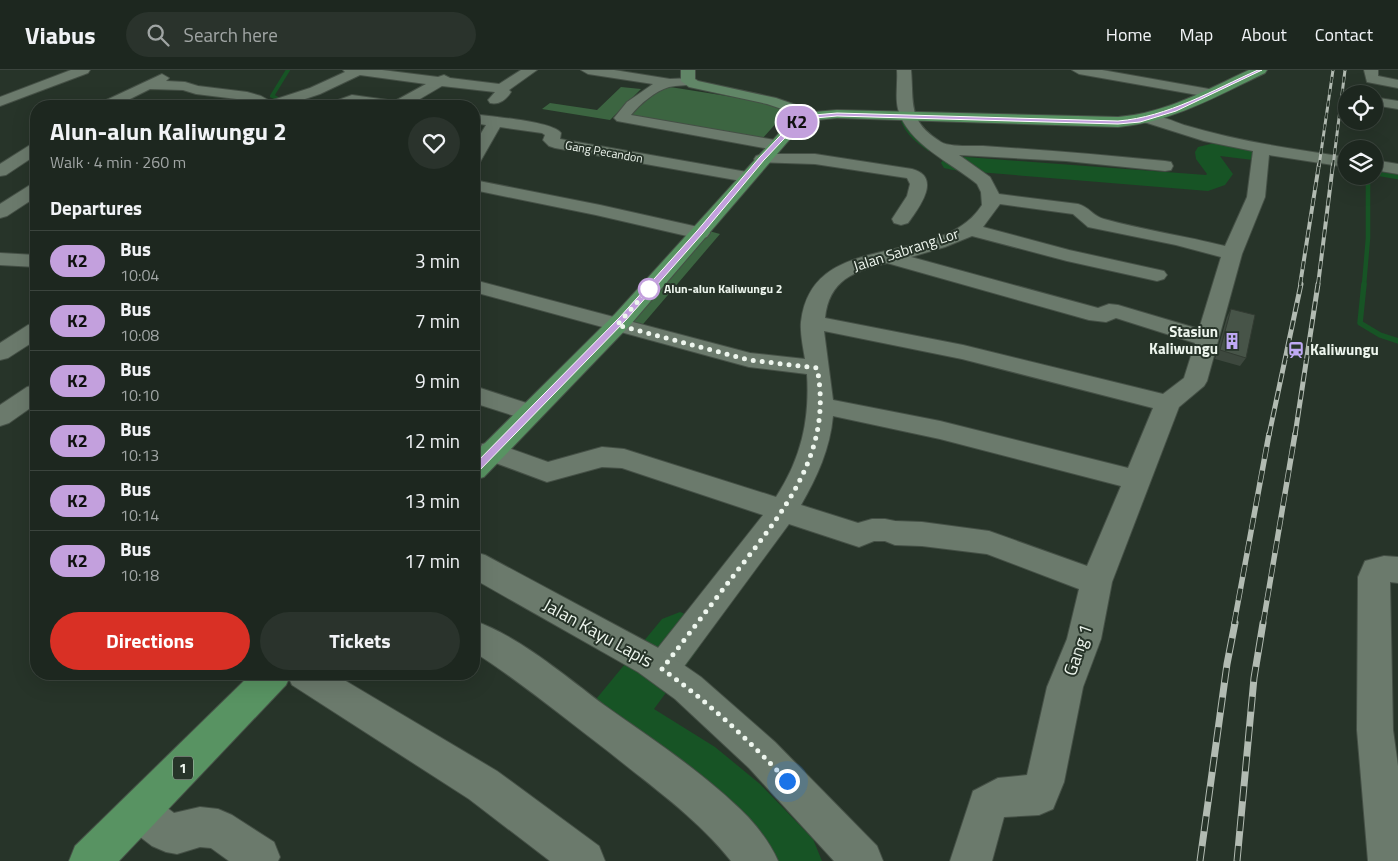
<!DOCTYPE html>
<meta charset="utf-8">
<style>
body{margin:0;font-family:"Titillium Web",sans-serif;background:#2a332c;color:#f1f3f6;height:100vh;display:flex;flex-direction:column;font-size:19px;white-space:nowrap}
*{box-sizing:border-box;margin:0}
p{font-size:16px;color:#a0a5a4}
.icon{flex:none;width:28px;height:28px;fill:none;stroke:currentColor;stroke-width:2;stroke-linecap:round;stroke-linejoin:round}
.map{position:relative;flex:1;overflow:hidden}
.details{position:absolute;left:30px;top:30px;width:450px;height:580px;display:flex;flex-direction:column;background:#1d271f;border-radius:20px;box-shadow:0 5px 20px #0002,0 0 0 1px #3b443d}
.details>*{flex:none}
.badge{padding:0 10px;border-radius:16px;font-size:18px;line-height:32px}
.controls{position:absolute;left:1338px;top:15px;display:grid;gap:10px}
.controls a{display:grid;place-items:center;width:45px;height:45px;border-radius:50%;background:#1d271f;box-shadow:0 5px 20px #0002,0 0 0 1px #3b443d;font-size:25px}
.you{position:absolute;width:25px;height:25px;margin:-12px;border:4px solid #fff;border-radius:50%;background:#1a73e8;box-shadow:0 0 0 8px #1a73e833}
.map>.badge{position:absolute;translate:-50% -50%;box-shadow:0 0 0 2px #fff}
h2{padding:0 20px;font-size:19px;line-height:45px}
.round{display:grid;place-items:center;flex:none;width:52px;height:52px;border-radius:26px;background:#2a332c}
.head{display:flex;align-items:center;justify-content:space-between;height:85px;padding:0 20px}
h1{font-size:24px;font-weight:700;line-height:38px}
.action{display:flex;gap:10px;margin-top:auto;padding:10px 20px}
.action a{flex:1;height:58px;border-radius:30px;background:#d93025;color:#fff;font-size:20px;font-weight:700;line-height:58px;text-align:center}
.action a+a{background:#2a332c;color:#f1f3f6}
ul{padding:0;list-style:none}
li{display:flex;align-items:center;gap:15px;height:60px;padding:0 20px;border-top:1px solid #3b443d}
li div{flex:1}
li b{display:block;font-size:19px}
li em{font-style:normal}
li .badge{min-width:55px;font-weight:700;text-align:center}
header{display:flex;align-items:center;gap:30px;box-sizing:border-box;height:70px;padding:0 25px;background:#1d271f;border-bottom:1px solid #3b443d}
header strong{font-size:24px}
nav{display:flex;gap:28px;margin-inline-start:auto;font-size:18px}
.search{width:350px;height:45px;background:#2a332c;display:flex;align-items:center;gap:12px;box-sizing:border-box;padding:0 18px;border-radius:28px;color:#a0a5a4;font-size:19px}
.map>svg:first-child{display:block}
</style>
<header>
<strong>Viabus</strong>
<div class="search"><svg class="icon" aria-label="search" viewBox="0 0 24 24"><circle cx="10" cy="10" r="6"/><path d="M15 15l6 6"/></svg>Search here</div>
<nav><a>Home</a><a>Map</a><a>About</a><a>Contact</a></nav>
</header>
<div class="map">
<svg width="1398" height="791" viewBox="0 0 1398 791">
<rect width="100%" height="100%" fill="#273429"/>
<!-- green -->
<g fill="#3c6541">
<path d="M664,16L758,31L788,40L761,70L628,46Z"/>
<path d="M621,17L641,19L610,50L542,39L550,33L597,40Z"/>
<path d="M709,161L720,164L638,260L617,255Z"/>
</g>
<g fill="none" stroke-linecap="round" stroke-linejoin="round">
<!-- stream-far2 -->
<g stroke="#175425" stroke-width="4">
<path d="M288,0L272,26L293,36"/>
<path d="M900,30C899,54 910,66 929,79"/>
</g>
<!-- stream-far1 -->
<g stroke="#175425" stroke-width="4.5">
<path d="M1374,103L1398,107"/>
<path d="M1364,215L1368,168V106"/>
</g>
<!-- stream -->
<path stroke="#175425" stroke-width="5.5" d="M1364,214L1360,253L1380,265L1398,271"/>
<!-- river -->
<g fill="#175425" fill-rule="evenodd">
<path d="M1219,72L1262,78L1265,83L1262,88L1253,90L1220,86L1233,104L1225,115L1208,121L953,100L944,98L941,93L944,88L953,86L1206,105L1207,104L1196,89L1195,82L1198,77Z"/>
<path d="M680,542L698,549L705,564L698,579L654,639L715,677L760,714L813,769L822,791H750L718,757L685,725L652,701L597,664L589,646L597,628L662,549Z"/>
</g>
<!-- minor casing -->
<g stroke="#455046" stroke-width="2">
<g id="minor">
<path d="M71,0H90L88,3L0,36V27Z"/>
<path d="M343,0H382L438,7L444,5L450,8L499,14L521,0H537L509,20L511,22C506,30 499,35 490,33L488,30L495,22L442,16L408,36H371L353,34L347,36H328L330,33L352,25L395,31L426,14L360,5L320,24L284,36H257L245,30L196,24L183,20L150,19L116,36H98L100,33L162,4L169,8L166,11L185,12L198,16L247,22L261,26L270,31L310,18L345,2Z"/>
<path d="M581,0H614L670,9L693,8L695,11L693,14C685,16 677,15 669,17C655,21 640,34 631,45L775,70L781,72L783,75L781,78L775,80L617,51L614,48L627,32L653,14L588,4Z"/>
<path d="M897,0H911C914,34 907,51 941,72C949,77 973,76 983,76C1044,80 1104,85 1165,91L1171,92L1173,96L1171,100L1165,101L1066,91L959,85L990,107L999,124L1078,134C1088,136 1094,147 1104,149C1144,160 1185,166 1225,176L1247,127L1253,81L1204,71L1144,52L1141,49L1144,46C1156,43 1172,51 1184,55C1237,71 1292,79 1346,87V97L1269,85L1265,127L1242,184L1207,311L1204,316L1179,337L1112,512L1101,569L1083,617L1064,712L1053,739L1039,745L1004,747L992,791H950L973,721L998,708L1027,705L1047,617L1067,569L1079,519L987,484L922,476L895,475L885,471H874L859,477L789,454L674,610L662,615L650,610L645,599L650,588L763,445L622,398L602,397L547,412L482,388L479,381L482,374L492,372L548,392L602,377L624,379L776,427C801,389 810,350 807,304L749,297L474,222V210L750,283L805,289C803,277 800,263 801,252C812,156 940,201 982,135L981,122L977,114C952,93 907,74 898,39C895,27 898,13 897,0ZM1000,134L1073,144L1088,157L1176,175L1221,187L1199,259L1118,235L1109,234L1098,238L911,187L945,177L972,166L1067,191L1157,211L1164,209L1167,205L1164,201L1069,180L983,157ZM887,193L1089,250L1106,252L1116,248L1195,273L1184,308L1163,324L963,275L825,248C829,210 854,201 887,193ZM824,261L962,289L1153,338L1128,398L940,351L833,330ZM833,346L940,369L1121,416L1087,496L989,461L922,452L895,451L885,449H872L858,453L801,435C817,407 830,379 833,346Z"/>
<path d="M1072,0H1102L1209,19L1214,20L1216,23L1214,26L1209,27L1079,4Z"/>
<path d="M1364,0H1378V6L1398,10V18L1367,12Z"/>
<path d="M1379,28L1398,31V39L1374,35V29Z"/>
<path d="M474,44C491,47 552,51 561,63L560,69L747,102L753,103L756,107L753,111L747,112L555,78L549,76L543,70L545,65L542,63L500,57L480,92L474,94V75L486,55L474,53Z"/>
<path d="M36,73V85L6,105L0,106V94L30,75Z"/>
<path d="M762,84H815L912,99C943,107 918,139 908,153L901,155L894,153L892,149L907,126L910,114L907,108L815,94L756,92L754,89L756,86Z"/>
<path d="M1374,90L1398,94V104L1374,100Z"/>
<path d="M474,110L600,135L707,159L710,163L707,167L700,169L596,145L474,120Z"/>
<path d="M36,114V127L7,146L0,148V134L30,115Z"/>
<path d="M36,253V270L8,288L0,290V273L28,255Z"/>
<path d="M36,315V334L9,353L0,356V335L27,317Z"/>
<path d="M1384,486L1398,487V513L1390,512L1393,660L1398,696V791H1368L1357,660L1358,507L1365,491Z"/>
<path d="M474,551C516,564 568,608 604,635C653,670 706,704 748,747C760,760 771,775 778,791H731C697,748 651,716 609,682C564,648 521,612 474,582Z"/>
<path d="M287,604H334L497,701L599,776L605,791H550L469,729L292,615Z"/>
<path d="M140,722L154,728L174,743L200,737L218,739L232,745L274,772L280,787L278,791H229L211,778L200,777L177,784L166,782L152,776L126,756L120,742L126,728Z"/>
</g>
</g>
<!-- tertiary casing -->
<g stroke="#455046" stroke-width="2">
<g id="tertiary">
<path d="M0,183L36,185V197L0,195Z"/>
<path d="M474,316L539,337L543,343L539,349L530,351L474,333Z"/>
<path d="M474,482L485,485L662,580L701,607L775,672L877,776L883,791H834L749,698L675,629L638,602L474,509Z"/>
</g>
</g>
<!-- secondary casing -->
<g stroke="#455046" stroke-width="2">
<path id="secondary" d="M681,0H695V9L698,11L776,28L819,43L821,46L819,49L814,50L767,34L689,17L681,11Z"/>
</g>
<!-- primary casing -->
<g stroke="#455046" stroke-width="2">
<g id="primary">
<path d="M1249,0H1267L1265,3C1217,26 1172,52 1118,57L837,48L816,50L802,55L631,254L484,407L474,410V384L615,244L792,49L814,42L837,40L1118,47C1166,43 1206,20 1249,0Z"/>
<path d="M251,604H291L286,615L119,791H69L75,776Z"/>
</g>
</g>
<!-- minor -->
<use href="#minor" fill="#6b7a6c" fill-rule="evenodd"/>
<!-- tertiary -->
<use href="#tertiary" fill="#6b7a6c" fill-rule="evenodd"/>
<!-- secondary -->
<use href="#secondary" fill="#618667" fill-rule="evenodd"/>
<!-- primary -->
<use href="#primary" fill="#589362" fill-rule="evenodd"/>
<!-- rail-far4 casing -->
<g stroke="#b2bbb2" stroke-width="3">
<g id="rail-far4">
<path d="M1319,96L1333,0"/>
<path d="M1333,96L1345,0"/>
</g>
</g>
<!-- rail-far3 casing -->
<g stroke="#b2bbb2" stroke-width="4">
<g id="rail-far3">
<path d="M1300,215L1319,94"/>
<path d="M1318,215L1333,94"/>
</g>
</g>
<!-- rail-far2 casing -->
<g stroke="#b2bbb2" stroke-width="5">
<g id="rail-far2">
<path d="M1269,365L1301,214"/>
<path d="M1295,365L1318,214"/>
</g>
</g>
<!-- rail-far1 casing -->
<g stroke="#b2bbb2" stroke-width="5.5">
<g id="rail-far1">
<path d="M1234,554L1269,364"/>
<path d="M1263,554L1295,364"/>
</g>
</g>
<!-- rail casing -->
<g stroke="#b2bbb2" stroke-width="7">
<g id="rail">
<path d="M1200,791L1227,594L1235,553"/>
<path d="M1237,791L1254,608L1263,553"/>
</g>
</g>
<!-- rail-far4 -->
<use href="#rail-far4" stroke="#273429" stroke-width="2" stroke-dasharray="6" stroke-linecap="butt"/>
<!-- rail-far3 -->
<use href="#rail-far3" stroke="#273429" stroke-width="2.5" stroke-dasharray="8" stroke-linecap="butt"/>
<!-- rail-far2 -->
<use href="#rail-far2" stroke="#273429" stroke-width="3" stroke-dasharray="9" stroke-linecap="butt"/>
<!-- rail-far1 -->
<use href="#rail-far1" stroke="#273429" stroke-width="4" stroke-dasharray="12" stroke-linecap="butt"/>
<!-- rail -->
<use href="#rail" stroke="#273429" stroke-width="5" stroke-dasharray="15" stroke-linecap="butt"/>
</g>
<!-- wall -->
<path fill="#3d483e" d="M1231,239L1246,288L1240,296L1215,289L1227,247Z"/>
<!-- building -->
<path fill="#475448" stroke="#323b32" d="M1231,239L1255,245L1246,288L1220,280Z"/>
<!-- line -->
<path fill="#c3a0dd" stroke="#fff" d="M1258,0H1262L1176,41L1140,52L1118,54L837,46L815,48L799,53L764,90L702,164L626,250L477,403H470L469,400L620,247L697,161L760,87L795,50L814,45L837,43L1118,51C1168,47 1213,20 1258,0Z"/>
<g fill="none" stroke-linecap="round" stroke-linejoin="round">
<!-- walk -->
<path stroke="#eef6ee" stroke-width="5" stroke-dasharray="0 9" d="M649,219L617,255L749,290L817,298C834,383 782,443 734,505C710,536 686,568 662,599C707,631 749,670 787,711"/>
</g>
<!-- icons -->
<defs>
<g id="building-bare" transform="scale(1.35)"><path d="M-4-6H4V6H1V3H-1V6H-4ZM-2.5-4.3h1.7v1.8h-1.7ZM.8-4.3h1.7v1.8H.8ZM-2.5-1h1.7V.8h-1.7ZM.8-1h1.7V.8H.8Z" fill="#bfa9f4" stroke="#273429" stroke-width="2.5" paint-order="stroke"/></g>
<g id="station-bare" transform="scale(1.35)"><path d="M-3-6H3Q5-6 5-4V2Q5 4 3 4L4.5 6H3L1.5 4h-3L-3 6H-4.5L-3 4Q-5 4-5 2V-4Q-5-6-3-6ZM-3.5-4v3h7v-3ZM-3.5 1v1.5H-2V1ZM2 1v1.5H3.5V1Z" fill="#bfa9f4" stroke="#273429" stroke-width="2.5" paint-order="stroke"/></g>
</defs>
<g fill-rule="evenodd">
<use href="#building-bare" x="1232" y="271"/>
<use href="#station-bare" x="1296" y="280"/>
</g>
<!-- markers -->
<circle fill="#fff" stroke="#c3a0dd" stroke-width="2.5" cx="649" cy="219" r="10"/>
<g text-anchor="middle" stroke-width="4" stroke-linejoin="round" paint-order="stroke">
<!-- far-street labels -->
<g font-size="12" fill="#eef6ee" stroke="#273429">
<text transform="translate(604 82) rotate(10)" y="4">Gang Pecandon</text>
</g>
<!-- far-stop labels -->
<g font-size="12" font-weight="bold" fill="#eef6ee" stroke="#273429" text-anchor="start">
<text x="664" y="223">Alun-alun Kaliwungu 2</text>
</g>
<!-- shield labels -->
<rect fill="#273429" stroke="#b2bcb3" stroke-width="1" x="173" y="686.5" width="20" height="23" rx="4"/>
<g font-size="14" font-weight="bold" fill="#eef6ee">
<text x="183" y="703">1</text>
</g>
<!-- street labels -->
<g font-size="15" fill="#eef6ee" stroke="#273429">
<text transform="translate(906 180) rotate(-18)" y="5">Jalan Sabrang Lor</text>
</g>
<!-- poi labels -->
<g font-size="15" font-weight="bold" fill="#eef6ee" stroke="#273429" text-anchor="end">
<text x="1218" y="267">Stasiun<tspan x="1218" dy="17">Kaliwungu</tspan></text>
<text x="1310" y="285" text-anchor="start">Kaliwungu</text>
</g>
<!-- near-street labels -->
<g font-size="18" fill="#eef6ee" stroke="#273429">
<text transform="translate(598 563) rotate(29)" y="6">Jalan Kayu Lapis</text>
<text transform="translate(1078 580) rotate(-71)" y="6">Gang 1</text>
</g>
</g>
</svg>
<div class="controls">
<a><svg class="icon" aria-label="locate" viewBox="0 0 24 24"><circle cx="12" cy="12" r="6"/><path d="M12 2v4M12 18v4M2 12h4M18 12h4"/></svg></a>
<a><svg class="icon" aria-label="layers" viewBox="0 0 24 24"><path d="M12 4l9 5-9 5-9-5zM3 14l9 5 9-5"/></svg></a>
</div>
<div class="you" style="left:787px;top:711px"></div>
<b class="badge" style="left:797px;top:52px;background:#c3a0dd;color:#111">K2</b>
<section class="details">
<div class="head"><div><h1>Alun-alun Kaliwungu 2</h1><p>Walk · 4 min · 260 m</p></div><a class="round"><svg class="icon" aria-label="heart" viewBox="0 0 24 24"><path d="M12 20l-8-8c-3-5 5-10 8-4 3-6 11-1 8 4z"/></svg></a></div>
<h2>Departures</h2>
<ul>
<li><span class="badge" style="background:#c3a0dd;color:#111">K2</span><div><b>Bus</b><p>10:04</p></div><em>3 min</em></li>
<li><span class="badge" style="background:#c3a0dd;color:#111">K2</span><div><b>Bus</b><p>10:08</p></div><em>7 min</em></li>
<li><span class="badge" style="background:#c3a0dd;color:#111">K2</span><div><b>Bus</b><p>10:10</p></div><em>9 min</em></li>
<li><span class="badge" style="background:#c3a0dd;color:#111">K2</span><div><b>Bus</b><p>10:13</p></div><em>12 min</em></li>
<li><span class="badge" style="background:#c3a0dd;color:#111">K2</span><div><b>Bus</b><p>10:14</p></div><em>13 min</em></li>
<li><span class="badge" style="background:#c3a0dd;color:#111">K2</span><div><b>Bus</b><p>10:18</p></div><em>17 min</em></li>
</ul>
<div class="action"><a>Directions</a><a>Tickets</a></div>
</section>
</div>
